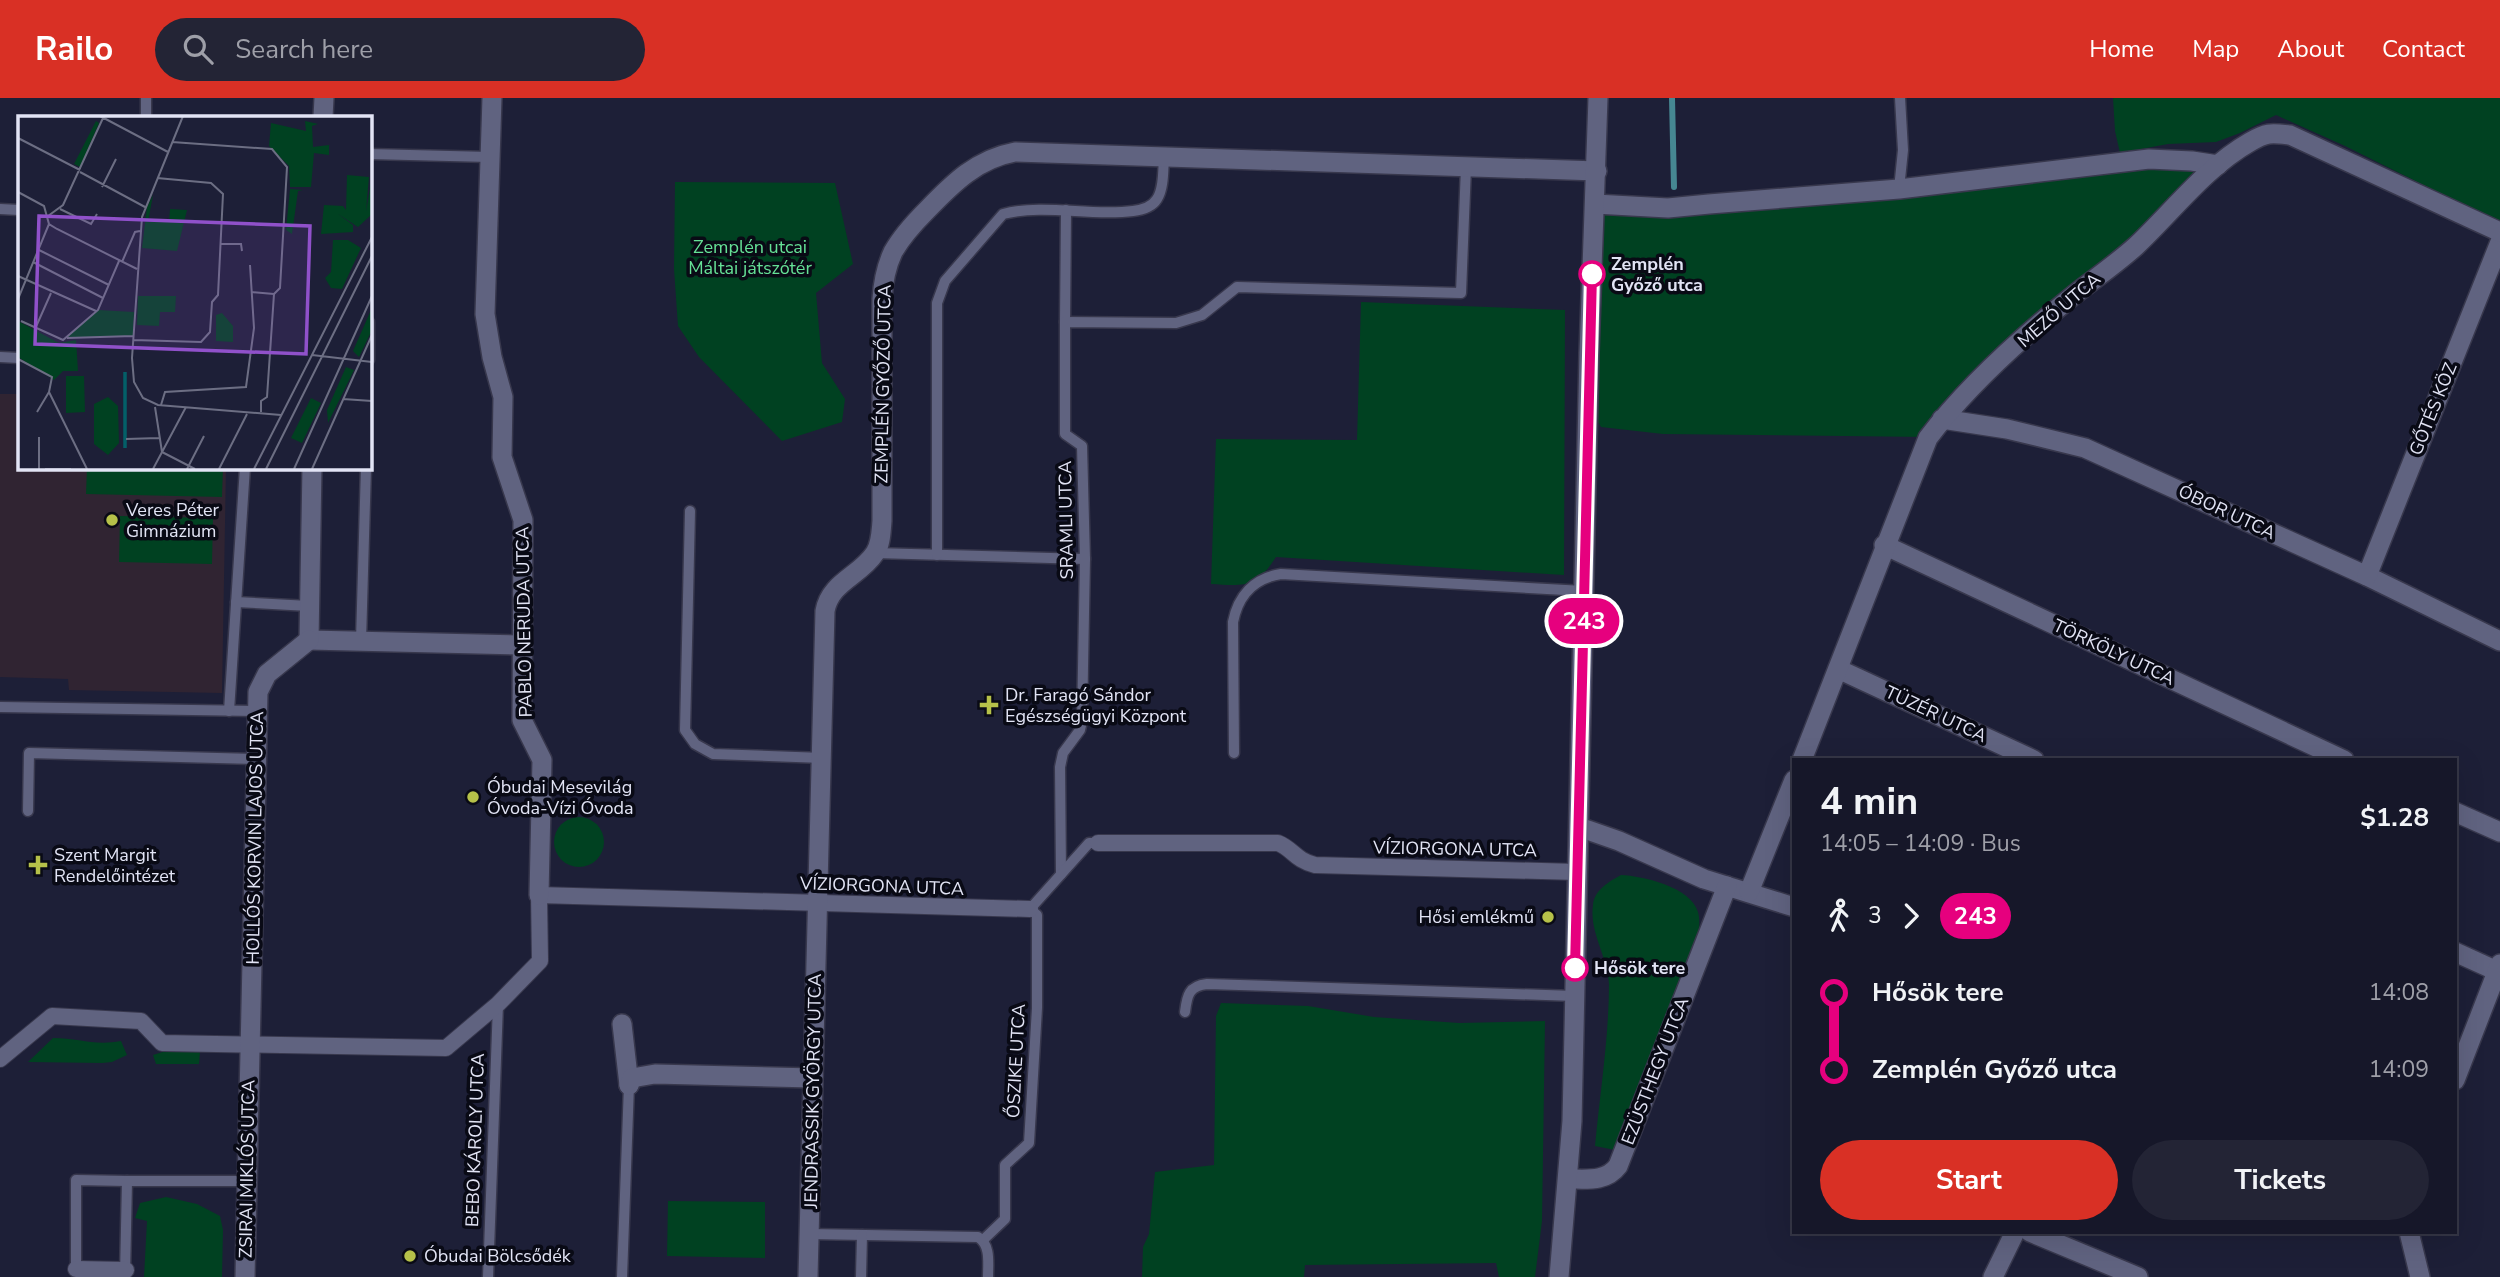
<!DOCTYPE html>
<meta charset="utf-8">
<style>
body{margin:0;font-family:"Nunito Sans",sans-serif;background:#232435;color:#f1f3f6;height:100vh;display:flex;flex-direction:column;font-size:26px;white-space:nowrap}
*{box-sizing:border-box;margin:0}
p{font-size:23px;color:#9e9fa8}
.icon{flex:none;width:38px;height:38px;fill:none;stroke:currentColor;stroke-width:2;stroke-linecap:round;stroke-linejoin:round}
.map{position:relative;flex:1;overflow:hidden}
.drawer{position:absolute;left:1792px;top:660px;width:665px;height:476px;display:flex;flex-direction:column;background:#161729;border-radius:0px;box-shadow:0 7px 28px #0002,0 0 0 2px #353646}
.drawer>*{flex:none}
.badge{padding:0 14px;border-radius:23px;font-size:24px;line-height:46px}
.map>.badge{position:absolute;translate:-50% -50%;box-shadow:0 0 0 4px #fff}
.legs{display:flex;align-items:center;gap:10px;height:77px;padding:0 28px;font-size:23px}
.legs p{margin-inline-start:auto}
.overview{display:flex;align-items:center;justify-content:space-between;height:119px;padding:0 28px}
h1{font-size:38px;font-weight:700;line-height:52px}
.action{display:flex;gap:14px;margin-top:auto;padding:14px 28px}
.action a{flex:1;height:80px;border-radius:42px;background:#d93025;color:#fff;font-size:28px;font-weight:700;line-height:80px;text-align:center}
.action a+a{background:#232435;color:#f1f3f6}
ul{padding:0 28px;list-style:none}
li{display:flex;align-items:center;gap:24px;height:77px;font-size:26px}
li i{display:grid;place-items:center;width:10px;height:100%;margin:0 9px;background:currentColor}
li i::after{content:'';width:18px;height:18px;margin:-9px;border:5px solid;border-radius:50%;background:#161729}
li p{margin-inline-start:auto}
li:first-child i{background:linear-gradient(#0000 50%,currentColor 0)}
li:last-child i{background:linear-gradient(currentColor 50%,#0000 0)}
header{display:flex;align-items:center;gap:42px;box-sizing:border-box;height:98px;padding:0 35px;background:#d93025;color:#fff}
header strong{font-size:33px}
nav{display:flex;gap:38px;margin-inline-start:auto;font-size:24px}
.search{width:490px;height:63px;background:#232435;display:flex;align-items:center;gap:18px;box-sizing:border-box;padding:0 24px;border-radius:38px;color:#9e9fa8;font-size:26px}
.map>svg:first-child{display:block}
</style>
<header>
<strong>Railo</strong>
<div class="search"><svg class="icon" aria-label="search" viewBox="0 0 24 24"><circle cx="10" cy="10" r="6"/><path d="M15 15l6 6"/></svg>Search here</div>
<nav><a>Home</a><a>Map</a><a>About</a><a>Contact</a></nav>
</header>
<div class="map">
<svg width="2500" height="1179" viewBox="0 0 2500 1179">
<rect width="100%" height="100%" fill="#1d1f37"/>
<!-- education -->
<path fill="#302432" d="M0,296H19V369H226L222,595L69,592L68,581L0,579Z"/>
<!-- green -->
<g fill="#004121">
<path d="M2113,0H2500V125L2345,48L2276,17L2240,35L2216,44L2168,46L2120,55L2115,33Z"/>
<path d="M2149,62L2217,68L1928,339L1663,336L1601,329L1588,307L1596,107Z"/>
<path d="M675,84L835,85L853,166L816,195L822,265L845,301L842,324L782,343L699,259L678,228L674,171Z"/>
<path d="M1361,204L1565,212L1564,477L1276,459C1256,490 1245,488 1211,486L1216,341L1357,342Z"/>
<path d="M87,369H223L222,399L86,396Z"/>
<path d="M120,418L213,420L212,466L119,464Z"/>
<circle cx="579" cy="744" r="25"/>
<path d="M1621,777C1643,778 1691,789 1698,814C1700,820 1699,829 1699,836L1615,1052L1595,1048C1600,995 1609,938 1609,886C1608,859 1589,834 1593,807C1594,792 1610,783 1621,777Z"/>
<path d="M1221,905L1308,908L1374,919L1459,925L1545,923L1542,1123L1535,1179H1499L1496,1165L1305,1167L1304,1179H1142L1143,1149L1149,1136L1155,1074L1214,1067L1216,918Z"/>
<path d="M53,940C79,940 94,948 121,943L127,957L112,964L102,965L28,964Z"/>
<path d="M179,949L180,954L200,953L199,966H156L153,957Z"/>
<path d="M166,1099L197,1106L220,1118L223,1132L222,1179H144L147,1123L135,1120L140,1105Z"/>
<path d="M668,1103L765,1104V1160L667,1158Z"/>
</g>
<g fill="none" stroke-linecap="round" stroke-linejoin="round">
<!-- stream -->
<path stroke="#468792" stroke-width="6" d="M1672,0L1674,89"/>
<!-- service casing -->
<g stroke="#38384d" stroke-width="13">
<g id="service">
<path d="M146,19V0"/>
<path d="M369,56L490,59"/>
<path d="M1899,91L1903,52L1900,0"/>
<path d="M0,111L19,112"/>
<path d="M369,224V262"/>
<path d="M1065,224L1066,112"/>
<path d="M0,259L19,260"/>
<path d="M690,413L685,632L695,646L713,656L823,660"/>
<path d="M875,455L1085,461"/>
<path d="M937,457V205L945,183L1003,116C1046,105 1090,119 1133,113C1142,112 1152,109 1157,101C1164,90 1163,72 1164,59"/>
<path d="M236,504L309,508"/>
<path d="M361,543L366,369"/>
<path d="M0,609L257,613"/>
<path d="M229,613L245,369"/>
<path d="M1234,655L1233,524C1238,498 1254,480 1281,476L1584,493"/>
<path d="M28,713L29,655L255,661"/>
<path d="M1061,776L1060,669L1063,655L1080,632L1082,623L1085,461L1082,348L1065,336V224L1176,225L1202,217L1237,189L1461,195L1466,69"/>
<path d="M1185,914C1187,897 1189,888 1207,886L1575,898"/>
<path d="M809,1136L978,1139C991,1147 988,1165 988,1179"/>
<path d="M983,1142L1005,1121V1067L1029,1045L1037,910V817L1030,811L1089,745H1098"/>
<path d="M76,1171V1082L127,1083"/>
<path d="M125,1177L127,1083H247"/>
<path d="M488,1179L498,906"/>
<path d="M622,1179L629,987"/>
<path d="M861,1179L862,1137"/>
</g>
</g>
<!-- pedestrian casing -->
<g stroke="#38384d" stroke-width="18">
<g id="pedestrian">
<path d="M1098,745H1278C1293,751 1295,762 1315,767L1577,774"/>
<path d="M0,961L52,918L141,923L162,945L446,950L498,906L540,863L539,797L1030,811"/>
<path d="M76,1171L126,1172"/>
</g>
</g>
<!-- minor casing -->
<g stroke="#38384d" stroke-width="22">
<g id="minor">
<path d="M492,0L485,216L492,259L503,299L502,359L523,422L522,622L542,662L539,797"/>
<path d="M323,19L324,0"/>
<path d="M1595,106L1668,110L1709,106L1899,91L2149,61L2192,63L2218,67"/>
<path d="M1942,321L2007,331L2085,350L2367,478L2500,543"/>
<path d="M1884,447L2344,662"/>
<path d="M2367,478L2500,144"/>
<path d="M309,542L522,547"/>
<path d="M309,542L312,369"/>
<path d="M1838,571L2034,662"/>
<path d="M1802,662L1928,340C1965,291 2021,240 2069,201C2091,183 2115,167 2136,148C2172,114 2206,69 2250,44C2267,34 2271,35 2290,37L2500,134"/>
<path d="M2455,714L2500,734"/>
<path d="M1579,729L1619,743L1704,781L1794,809"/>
<path d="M1749,794L1794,682"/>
<path d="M2455,854L2497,873"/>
<path d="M622,926L629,987"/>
<path d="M2455,982L2500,866"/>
<path d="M629,987L632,980L655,976L813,980"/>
<path d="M1569,1081C1587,1081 1606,1084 1618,1068L1727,788"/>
<path d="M2030,1134L2138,1179"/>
<path d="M2409,1134L2420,1179"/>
<path d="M245,1179L258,594L267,576L309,542"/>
<path d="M808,1179L825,513C830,484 860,478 875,455C881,446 881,434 882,423V201C883,185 886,169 893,154C902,138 914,125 927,112C953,85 977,61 1015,54L1597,73"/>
<path d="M1993,1179L2015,1134"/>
</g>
</g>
<!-- tertiary casing -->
<g stroke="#38384d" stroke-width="22">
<path id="tertiary" d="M1559,1179L1572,1023L1589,255L1598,0"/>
</g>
<!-- service -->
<use href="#service" stroke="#606380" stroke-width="10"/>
<!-- pedestrian -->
<use href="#pedestrian" stroke="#606380" stroke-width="16"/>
<!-- minor -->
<use href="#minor" stroke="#606380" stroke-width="19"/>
<!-- tertiary -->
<use href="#tertiary" stroke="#606380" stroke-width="19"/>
</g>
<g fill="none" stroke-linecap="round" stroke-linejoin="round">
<!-- line-1 casing -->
<g stroke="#fff" stroke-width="16">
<path id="line-1" d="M1575,870L1592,176"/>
</g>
<!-- line-1 -->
<use href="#line-1" stroke="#e6007e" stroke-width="10"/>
</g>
<!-- markers -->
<g fill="#fff" stroke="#e6007e" stroke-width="3.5">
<circle cx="1592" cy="176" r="12"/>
<circle cx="1575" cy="870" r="12"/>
</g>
<g fill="#b6c149" stroke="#090a15" stroke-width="2.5">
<circle cx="112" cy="422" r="7"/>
<path d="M985.5 596.5h7v7h7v7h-7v7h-7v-7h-7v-7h7z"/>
<circle cx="473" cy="699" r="7"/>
<path d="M34.5 756.5h7v7h7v7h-7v7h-7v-7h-7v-7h7z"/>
<circle cx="1548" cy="819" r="7"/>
<circle cx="410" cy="1158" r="7"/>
</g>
<g text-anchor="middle" stroke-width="7" stroke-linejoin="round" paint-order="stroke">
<!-- park labels -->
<g font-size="18" fill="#65e196" stroke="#090a15">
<text x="750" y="155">Zemplén utcai<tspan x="750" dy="21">Máltai játszótér</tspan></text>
</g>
<!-- stop labels -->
<g font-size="18" font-weight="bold" fill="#e2e4f5" stroke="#090a15" text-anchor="start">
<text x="1611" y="172">Zemplén<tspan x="1611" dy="21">Győző utca</tspan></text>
<text x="1594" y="876">Hősök tere</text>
</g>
<!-- street labels -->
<g font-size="18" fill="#e2e4f5" stroke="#090a15">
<text transform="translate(2059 212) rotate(-41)" y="6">MEZŐ UTCA</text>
<text transform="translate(883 286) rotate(-89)" y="6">ZEMPLÉN GYŐZŐ UTCA</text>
<text transform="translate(2433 311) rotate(-68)" y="6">GŐTÉS KÖZ</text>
<text transform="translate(2227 414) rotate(25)" y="6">ÓBOR UTCA</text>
<text transform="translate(1066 422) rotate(-91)" y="6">SRAMLI UTCA</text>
<text transform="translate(524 524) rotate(-91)" y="6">PABLO NERUDA UTCA</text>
<text transform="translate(2114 554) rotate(25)" y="6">TÖRKÖLY UTCA</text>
<text transform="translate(1936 616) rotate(25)" y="6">TÜZÉR UTCA</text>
<text transform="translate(255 740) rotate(-89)" y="6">HOLLÓS KORVIN LAJOS UTCA</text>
<text transform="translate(1455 751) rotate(1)" y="6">VÍZIORGONA UTCA</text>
<text transform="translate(882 788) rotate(2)" y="6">VÍZIORGONA UTCA</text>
<text transform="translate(1016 963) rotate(-87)" y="6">ŐSZIKE UTCA</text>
<text transform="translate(1655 973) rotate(-69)" y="6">EZÜSTHEGY UTCA</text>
<text transform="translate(813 993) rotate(-89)" y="6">JENDRASSIK GYÖRGY UTCA</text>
<text transform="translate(475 1042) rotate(-88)" y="6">BEBO KÁROLY UTCA</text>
<text transform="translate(247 1071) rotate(-89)" y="6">ZSIRAI MIKLÓS UTCA</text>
</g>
<!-- poi labels -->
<g font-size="18" fill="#e2e4f5" stroke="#090a15" text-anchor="start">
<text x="126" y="418">Veres Péter<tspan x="126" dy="21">Gimnázium</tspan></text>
<text x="1005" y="603">Dr. Faragó Sándor<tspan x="1005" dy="21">Egészségügyi Központ</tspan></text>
<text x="487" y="695">Óbudai Mesevilág<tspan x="487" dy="21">Óvoda-Vízi Óvoda</tspan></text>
<text x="54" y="763">Szent Margit<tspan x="54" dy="21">Rendelőintézet</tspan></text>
<text x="1534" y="825" text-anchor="end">Hősi emlékmű</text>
<text x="424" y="1164">Óbudai Bölcsődék</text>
</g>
</g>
<!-- overview -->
<g transform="translate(18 18)">
<rect width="354" height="354" fill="#1d1f37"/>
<path d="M78,5L81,7L62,51L56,48ZM287,5L300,8L294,10L295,31L311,29V39L296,37L293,71H272L271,50L251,30L253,7L288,15ZM329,59L351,61L348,95L353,67V99L340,111L320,98L335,109V116L303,118L306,89L325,90L328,94ZM272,73L285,74L280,75L274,118L268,114ZM135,79L130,106H151L152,93L169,94L159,135L124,132L129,91ZM315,124H330L343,132L324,173L313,172L307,162L313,156ZM120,180H158L157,196H142L141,210L119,209ZM80,194L116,196L115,220L48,222ZM353,194V216L341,241L335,235ZM204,197L215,210V226L198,225V199ZM0,205L41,227L58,224L60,255H45L36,264L0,241ZM328,251L336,254L310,307L309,294ZM48,260H66L67,296L48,297ZM90,281L100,290L101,327L90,339L76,328V288ZM293,282L303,287L284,327L273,322Z" fill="#004121"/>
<path fill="none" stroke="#035f68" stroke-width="3.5" d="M107,332V256"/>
<path fill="none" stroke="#6c6e83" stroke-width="2" d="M82,0L150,36M165,0L124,101L114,242L116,266L125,282L140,289L263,299M0,22L62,54M154,26L254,33L269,51L262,172L256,178L249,281L243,285V296M62,56L127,91M84,71L98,43M0,76L26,90L31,108L39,113L119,153M42,93L73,108L79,98M30,100L45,89L85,2M203,128H223L224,135M21,134L91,169M15,146L85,182M104,146L117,116L122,115M0,160L78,195M233,176L256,178M0,183L31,108M3,205L45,224L80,194L101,145M17,213L33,177M49,222L115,220M115,224L183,226L192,216L194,186L200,179L205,78L193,67L139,62M294,239L354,246M0,243L34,261L31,276L69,353M325,283L354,285M143,289L147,276L228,271L236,212L232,149M137,291L144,336M19,296L31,276M108,323L141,322M144,336L177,353M21,353V321M27,353H53M135,353L168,291M169,353L186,320M201,353L229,298M236,353L354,121M248,353L354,140M276,353L354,180M294,353L354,219"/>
<path fill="#9051ca" fill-opacity="0.15" stroke="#9051ca" stroke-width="3.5" d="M21,100L292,110L288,238L17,228Z"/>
<rect width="354" height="354" fill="none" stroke="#e2e4f5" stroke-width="3.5"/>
</g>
</svg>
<b class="badge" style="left:1584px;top:523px;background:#e6007e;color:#fff">243</b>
<section class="drawer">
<div class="overview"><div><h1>4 min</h1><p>14:05 – 14:09 · Bus</p></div><b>$1.28</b></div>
<div class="legs"><svg class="icon" aria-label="walk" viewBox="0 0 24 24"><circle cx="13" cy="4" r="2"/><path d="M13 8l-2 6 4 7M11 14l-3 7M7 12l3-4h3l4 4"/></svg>3<svg class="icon" aria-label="forward" viewBox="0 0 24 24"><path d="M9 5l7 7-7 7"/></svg><b class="badge" style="background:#e6007e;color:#fff">243</b></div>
<ul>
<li><i style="color:#e6007e"></i><b>Hősök tere</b><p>14:08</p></li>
<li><i style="color:#e6007e"></i><b>Zemplén Győző utca</b><p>14:09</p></li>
</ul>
<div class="action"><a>Start</a><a>Tickets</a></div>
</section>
</div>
